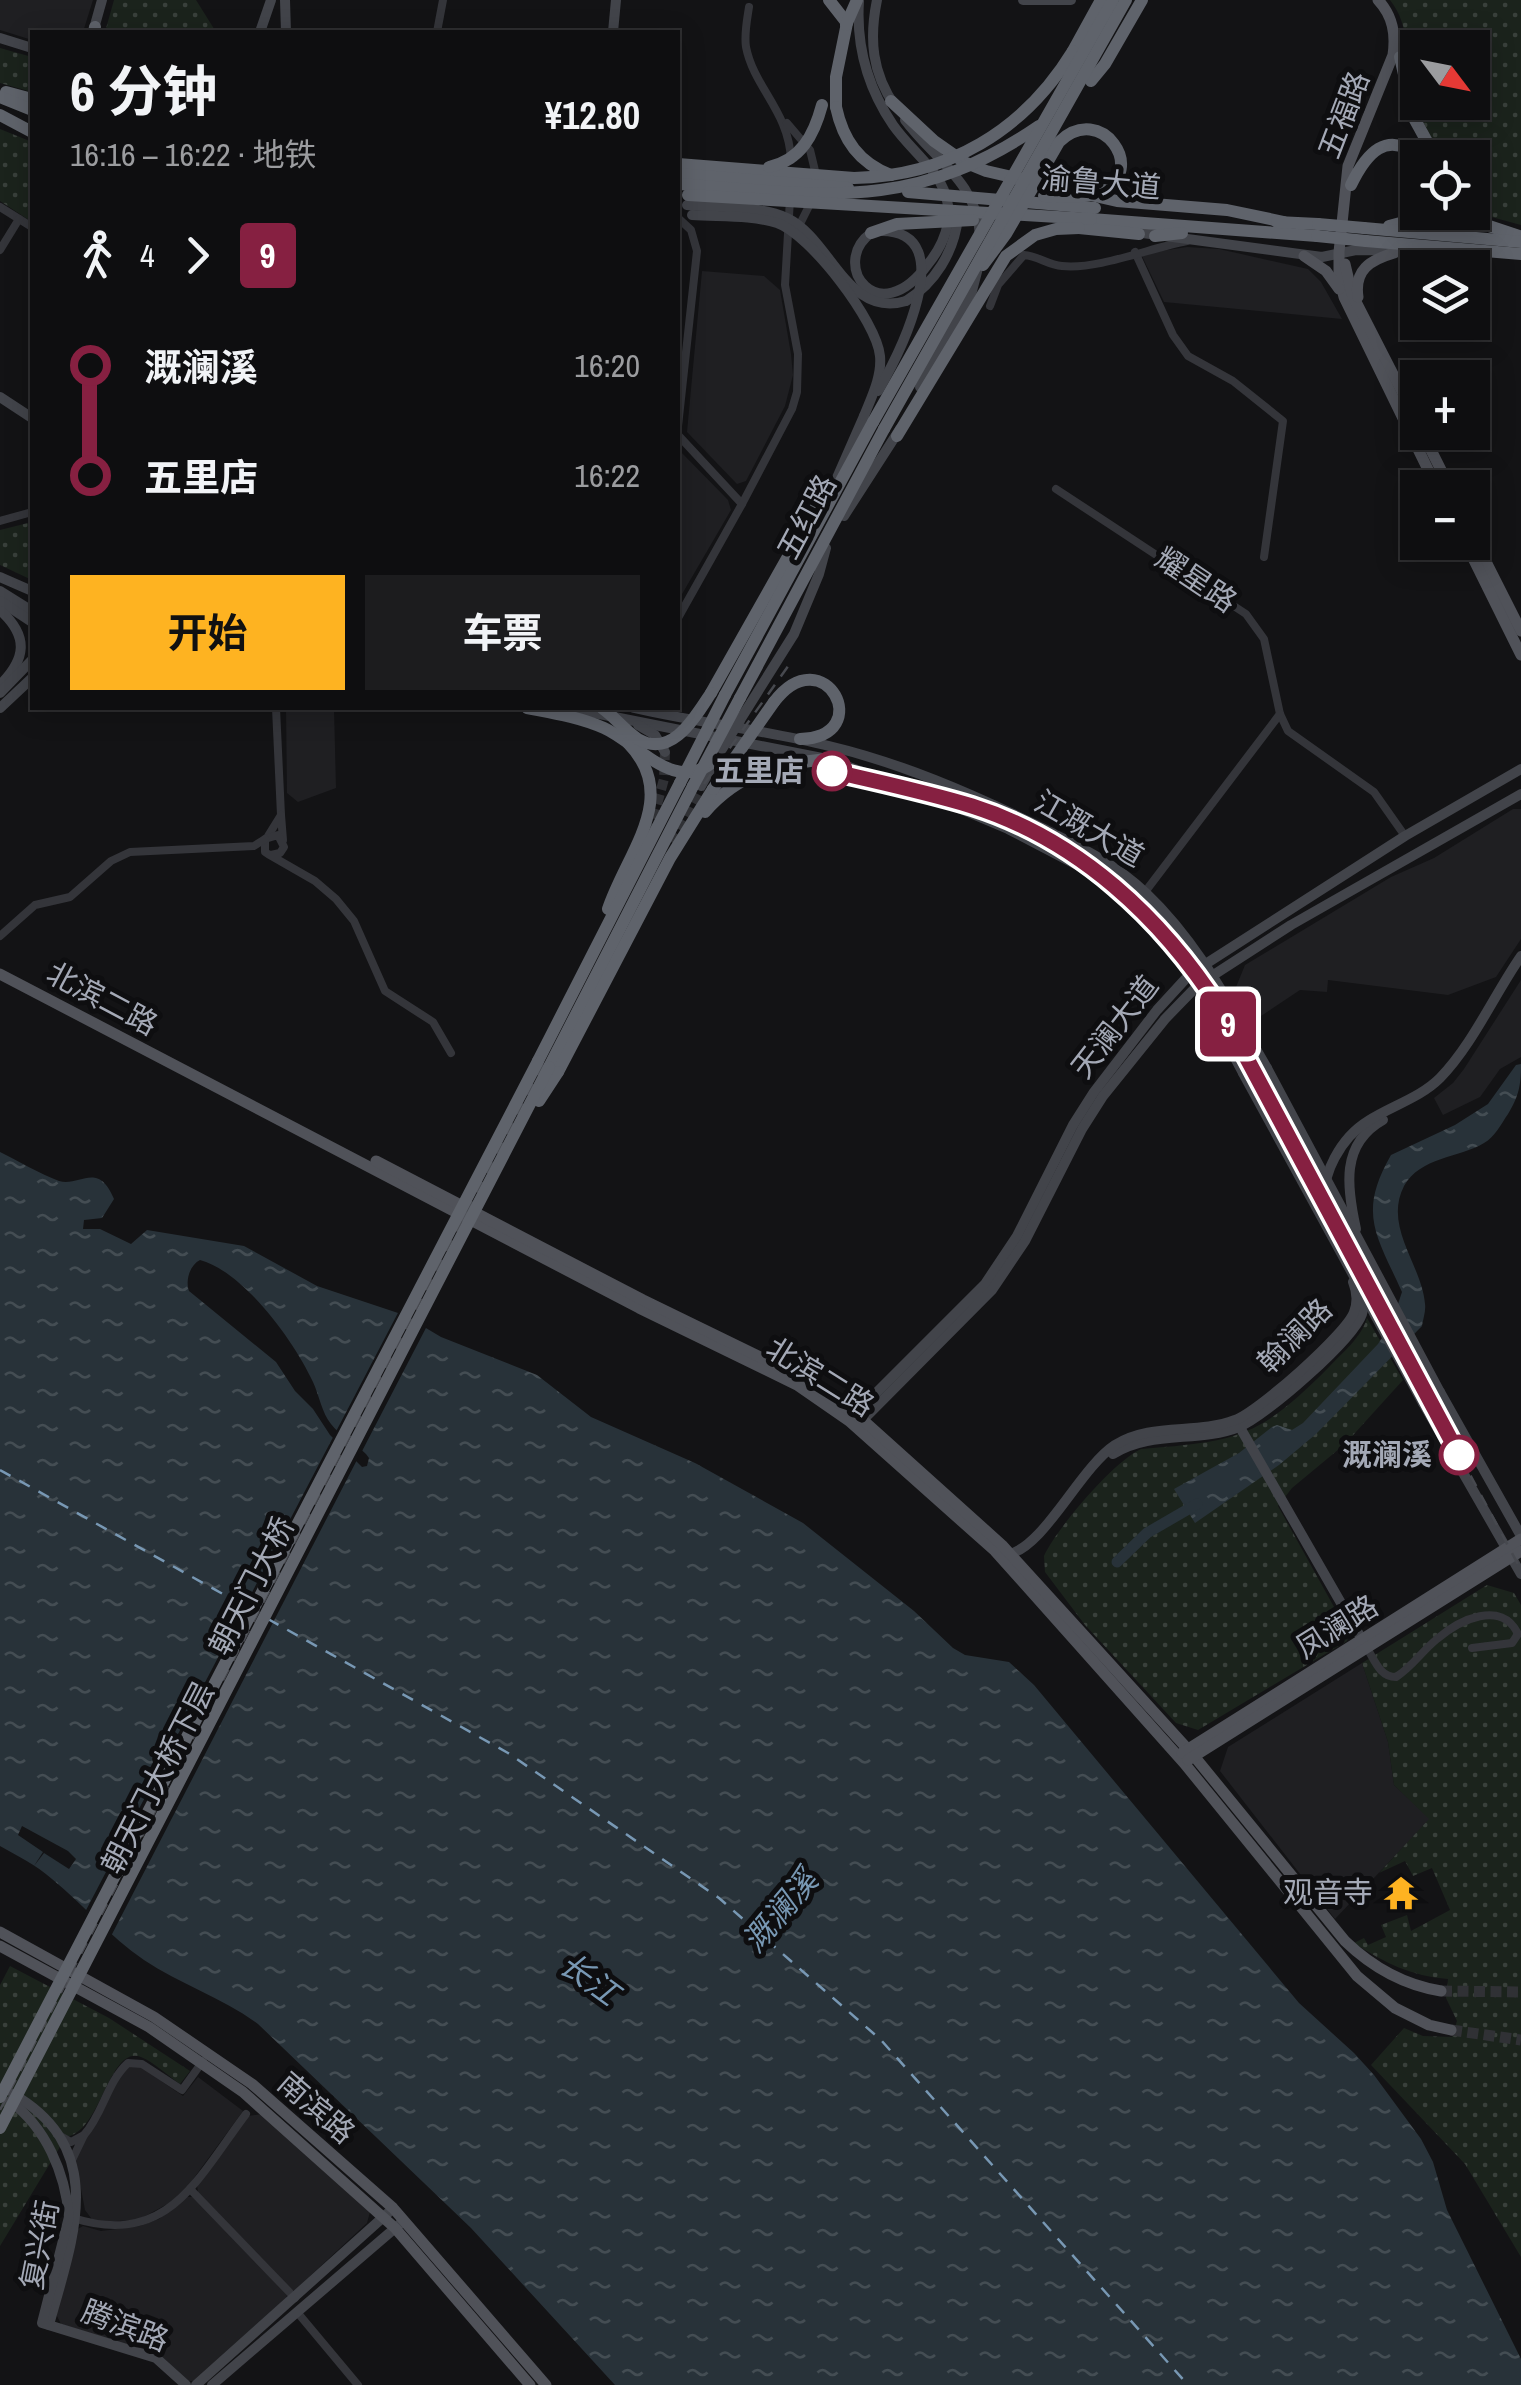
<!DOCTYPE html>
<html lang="zh">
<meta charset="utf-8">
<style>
body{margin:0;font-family:"Archivo Narrow","Noto Sans SC",sans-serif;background:#1c1c1e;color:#f1f3f6;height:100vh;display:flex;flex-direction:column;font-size:38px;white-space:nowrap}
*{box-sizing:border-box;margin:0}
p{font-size:32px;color:#9b9c9f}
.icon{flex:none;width:55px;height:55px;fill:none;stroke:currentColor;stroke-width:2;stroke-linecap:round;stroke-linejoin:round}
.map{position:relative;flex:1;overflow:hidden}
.details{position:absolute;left:30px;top:30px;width:650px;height:680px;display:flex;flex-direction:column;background:#0e0e10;border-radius:0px;box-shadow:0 5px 25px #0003,0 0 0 2px #2e2e30}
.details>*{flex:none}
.badge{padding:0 20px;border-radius:8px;font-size:35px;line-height:65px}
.needle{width:65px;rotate:122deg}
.fabs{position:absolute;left:1400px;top:30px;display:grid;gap:20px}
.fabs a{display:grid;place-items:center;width:90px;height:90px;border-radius:0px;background:#0e0e10;box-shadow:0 5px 25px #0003,0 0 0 2px #2e2e30;font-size:50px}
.map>.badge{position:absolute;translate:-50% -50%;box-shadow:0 0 0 5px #fff}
.legs{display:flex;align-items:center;gap:15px;height:110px;padding:0 40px;font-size:32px}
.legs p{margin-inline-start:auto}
.summary{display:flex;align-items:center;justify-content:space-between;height:170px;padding:0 40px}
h1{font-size:55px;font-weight:700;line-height:75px}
.button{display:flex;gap:20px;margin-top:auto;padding:20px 40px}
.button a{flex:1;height:115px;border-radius:0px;background:#feb321;color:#111;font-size:40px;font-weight:700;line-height:115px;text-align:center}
.button a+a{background:#1c1c1e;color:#f1f3f6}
ul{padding:0 40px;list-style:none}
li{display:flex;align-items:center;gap:35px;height:110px;font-size:38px}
li i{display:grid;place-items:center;width:15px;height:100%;margin:0 12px;background:currentColor}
li i::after{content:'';width:25px;height:25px;margin:-12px;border:8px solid;border-radius:50%;background:#0e0e10}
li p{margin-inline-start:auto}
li:first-child i{background:linear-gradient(#0000 50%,currentColor 0)}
li:last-child i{background:linear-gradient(currentColor 50%,#0000 0)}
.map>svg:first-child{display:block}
</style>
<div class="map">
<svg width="1521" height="2385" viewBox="0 0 1521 2385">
<defs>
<pattern id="grass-dots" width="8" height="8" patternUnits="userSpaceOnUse" patternTransform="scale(2.5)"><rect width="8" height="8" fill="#1b231c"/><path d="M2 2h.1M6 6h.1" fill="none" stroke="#39403b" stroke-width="1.8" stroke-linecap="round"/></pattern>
<pattern id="water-ripples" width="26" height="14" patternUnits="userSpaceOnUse" patternTransform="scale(2.5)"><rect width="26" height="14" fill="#283239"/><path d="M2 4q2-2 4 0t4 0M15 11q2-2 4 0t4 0" fill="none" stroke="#444d53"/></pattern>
</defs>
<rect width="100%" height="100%" fill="#131315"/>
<!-- built -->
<g fill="#1f1f22">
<path d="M0,0H93L83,32H32V40L0,30Z"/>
<path d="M1187,247L1219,249L1308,269L1321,282L1342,319L1164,302L1141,254Z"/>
<path d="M702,271L764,276L780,290L791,354L793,375L785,406L746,481L737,484L687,432Z"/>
<path d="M678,449L728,500L731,510L678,601Z"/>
<path d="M286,708H334L336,788L298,802L287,793Z"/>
<path d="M1513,809H1521V939L1496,977L1448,995L1328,980L1327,992L1300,990L1255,1020L1236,987L1245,965L1391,877L1434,858Z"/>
<path d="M1521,980V1057L1500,1069L1480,1097L1443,1115L1434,1098L1453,1083L1464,1069Z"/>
<path d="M1362,1663L1388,1742L1394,1785L1430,1819L1335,1919L1220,1771L1228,1747Z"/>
<path d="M131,2066H139L183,2096L198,2077L243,2111L188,2186L171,2202L138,2220L94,2222L85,2210L75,2157L123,2071Z"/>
<path d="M262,2114L370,2212L367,2223L295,2290H291L198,2193L197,2185L248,2116Z"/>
<path d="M186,2197H195L287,2295L286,2301L195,2381H186L158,2355L61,2324L56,2314L76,2230L83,2226L101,2231L140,2226L159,2219Z"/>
</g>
<!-- grass -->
<g fill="url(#grass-dots)" fill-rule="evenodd">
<path d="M114,0H196L216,32H105Z"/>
<path d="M1390,0H1521V225L1488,216L1473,204L1472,158L1442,157C1431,136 1418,116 1412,92C1404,61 1412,27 1390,0ZM1418,48H1472V102H1418Z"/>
<path d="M0,48L32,57V92L0,83Z"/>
<path d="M0,129L32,142V222L0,201Z"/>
<path d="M32,522V580L0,565V530Z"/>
<path d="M1367,1318L1403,1380L1345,1444L1292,1488L1278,1506L1349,1634L1347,1641L1198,1730L1176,1723L1085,1625L1045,1572L1044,1556C1056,1529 1114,1461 1141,1449C1238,1441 1259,1438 1329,1367C1343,1352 1361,1338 1367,1318Z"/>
<path d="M1487,1585L1514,1593L1521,1605V2257L1465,2164L1371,2065L1404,2028L1423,2036L1452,2037L1457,2021L1446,1998L1448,1979C1411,1976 1385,1963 1354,1943L1364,1938L1368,1945L1386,1937L1381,1925L1407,1915L1411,1931L1450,1910L1432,1868L1413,1876L1405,1861L1379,1873L1429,1819L1394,1785L1388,1742L1362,1663Z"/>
<path d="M10,1966L109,2018L190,2071L180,2084C168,2076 154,2062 141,2057C108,2045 102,2132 66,2137L0,2246V1985Z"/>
</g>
<!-- water -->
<g fill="url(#water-ripples)" fill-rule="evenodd">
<path d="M1521,1064C1521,1085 1519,1096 1508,1114C1501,1124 1495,1137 1484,1143C1459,1158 1420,1157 1404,1186C1383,1227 1422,1265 1425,1304C1426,1311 1423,1319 1422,1326L1316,1434L1279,1465L1195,1523L1174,1489L1239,1453L1272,1427L1277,1425L1292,1430L1303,1423L1378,1344L1392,1322L1402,1292C1377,1236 1357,1214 1391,1155L1455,1125L1488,1104L1516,1065Z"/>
<path d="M0,1152C18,1161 40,1174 59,1181C80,1187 98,1160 114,1199L102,1218L84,1220L83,1229H100L131,1244L147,1230L244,1246L317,1286L404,1315L441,1337L537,1375L591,1417L695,1463L803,1523L914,1611L953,1648L965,1655L1009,1662L1034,1685L1299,2003L1354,2053L1374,2075L1421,2139L1433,2162L1447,2210L1521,2359V2385H615L471,2228L258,2024C223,1998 180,1984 144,1960C109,1936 84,1905 52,1879C36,1865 18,1856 0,1846ZM200,1260C244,1272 294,1341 313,1382C319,1395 322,1413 331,1424C339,1435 356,1444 366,1454L369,1458L367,1466L362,1467L330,1435L313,1409L295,1391L276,1362L189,1291C185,1280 190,1265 200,1260Z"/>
</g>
<!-- pier -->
<g fill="#131315">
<path d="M400,1309L428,1324L360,1455L342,1439L359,1456L109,1940L83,1916Z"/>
<path d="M22,1826L68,1851L76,1859L69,1869L44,1853L34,1866L43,1852L18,1835Z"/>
</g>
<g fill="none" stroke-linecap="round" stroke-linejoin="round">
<!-- river -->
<path stroke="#283239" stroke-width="11" d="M1117,1562L1147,1533L1197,1504"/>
<!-- ferry -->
<g stroke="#7898b4" stroke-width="2.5" stroke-dasharray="12 10" stroke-linecap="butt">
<path d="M0,1470L248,1608"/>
<path d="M268,1619L508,1753L719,1898L881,2040L1188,2385"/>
</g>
<!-- secondary-tunnel -->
<g stroke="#303135" stroke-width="10" stroke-dasharray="10 5" stroke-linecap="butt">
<path d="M649,833L664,779L665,752"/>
<path d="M671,842L701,786"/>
</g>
<!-- primary-tunnel -->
<g stroke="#303135" stroke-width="11" stroke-dasharray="11 5.5" stroke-linecap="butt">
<path d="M1441,1991L1521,1992"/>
<path d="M1451,2030L1521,2040"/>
</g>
<!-- street -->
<g stroke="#34353a" stroke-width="8">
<path d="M749,7C747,20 744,34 746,47C754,88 789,111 791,160"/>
<path d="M437,32L443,0"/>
<path d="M787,123L810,150L817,179"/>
<path d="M0,207L32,227"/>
<path d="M678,218L691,230L697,251L678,426"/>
<path d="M797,230L811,202"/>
<path d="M0,250L19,219"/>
<path d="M1135,252L1173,335L1188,356L1233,381L1283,421L1264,557"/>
<path d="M990,306L998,285L1024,255C1038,256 1048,265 1062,266C1097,270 1150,248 1187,241"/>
<path d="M678,435L742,504"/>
<path d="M1056,489L1246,614L1264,639L1280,714L1288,731L1374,792L1405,836"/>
<path d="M0,521L32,512"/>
<path d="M678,618L742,504L792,409L797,392L798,354L785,285L790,199"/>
<path d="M276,708L281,815"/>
<path d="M268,836L281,815L283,840"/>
<path d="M271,855L280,853L284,847L278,835L265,839V852L268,854L315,881L336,899L354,921L385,991L433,1022L451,1053"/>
<path d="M1145,892L1280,714"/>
<path d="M0,936L35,905L70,897L111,861L130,852L254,846L265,839"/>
<path d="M1367,1648C1375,1661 1380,1677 1396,1677C1412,1667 1422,1651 1437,1639C1459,1620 1502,1599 1518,1634L1512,1643L1472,1648"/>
<path d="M84,2135C103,2114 107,2082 128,2063L142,2064L182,2090L203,2061"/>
<path d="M62,2137L71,2142L84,2135L71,2162"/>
<path d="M190,2189L295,2298"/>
<path d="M73,2218C168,2248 197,2179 246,2114"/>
<path d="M297,2312L358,2385"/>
</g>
<!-- secondary -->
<g stroke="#42444a" stroke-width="10">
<path d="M285,0L286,32"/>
<path d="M877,0C869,39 872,73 895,106"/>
<path d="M1023,0H1071"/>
<path d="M859,1C856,46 868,88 893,125C916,158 954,178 948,223C945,238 938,252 928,264C878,333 829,264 871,233"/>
<path d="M93,32L102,0"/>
<path d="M260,32L271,0"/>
<path d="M613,32L616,0"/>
<path d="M0,38L32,48"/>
<path d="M905,120C934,159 978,183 980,236"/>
<path d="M1135,232L1322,257L1356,250L1430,251"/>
<path d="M906,301C935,283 954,252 958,218"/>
<path d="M920,387L972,291L978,268"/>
<path d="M0,397L32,418"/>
<path d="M836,480L864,416"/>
<path d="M844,516L900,429"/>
<path d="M0,577L32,591"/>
<path d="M0,591L32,611"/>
<path d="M0,601L32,622"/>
<path d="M0,685C26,659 29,637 1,611"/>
<path d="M0,693L32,660"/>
<path d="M0,708L32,678"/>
<path d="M569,708L827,759L937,799L1008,829L1081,867L1132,907L1190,974L1243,1073"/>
<path d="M634,708C699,723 765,730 829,746C901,763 970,793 1036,825C1074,844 1114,862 1146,893C1198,942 1231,1007 1267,1068"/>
<path d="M740,720L794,634L819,574L826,548"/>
<path d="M638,725L655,735L665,752"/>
<path d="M701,786L715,761"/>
<path d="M1356,1229C1347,1188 1340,1144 1383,1120"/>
<path d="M1339,1242C1335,1230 1329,1218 1326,1206C1319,1175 1342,1137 1368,1121C1391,1106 1420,1098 1440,1078C1473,1044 1494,995 1521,956"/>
<path d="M1440,1392L1521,1536"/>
<path d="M1423,1403L1521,1574"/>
<path d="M850,1419L985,1284L1017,1236L1073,1125L1094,1092L1157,1010L1190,974L1405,836L1521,769"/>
<path d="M1238,1424L1364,1643"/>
<path d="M857,1426L992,1290L1025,1241L1082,1129L1103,1096L1165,1019L1198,985L1291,925L1521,794"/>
<path d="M1113,1454C1151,1430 1198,1443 1239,1427C1266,1416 1353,1340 1362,1314C1368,1293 1364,1265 1359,1245"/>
<path d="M1009,1554C1044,1547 1080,1468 1115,1445C1152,1422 1196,1435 1235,1420C1258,1412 1347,1333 1354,1312C1358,1302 1357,1292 1353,1282"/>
<path d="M13,2094C110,2150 72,2240 49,2325"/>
<path d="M10,2101C46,2128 65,2172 69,2217L42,2323L156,2358L186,2385"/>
<path d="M196,2385L389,2212"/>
<path d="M212,2385L401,2223"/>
</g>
<!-- primary -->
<g stroke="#505259" stroke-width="11">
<path d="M1378,0C1393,16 1396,34 1393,55L1348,166L1339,252V277L1344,297L1437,488"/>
<path d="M1304,256L1326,271L1339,289"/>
<path d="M1345,264L1352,294L1418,423"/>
<path d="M1358,297C1354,270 1370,260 1394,253"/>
<path d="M1422,432L1450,488"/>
<path d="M1472,534L1521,631"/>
<path d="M1465,542L1521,655"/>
<path d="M0,974L639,1308L797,1385L849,1421L995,1551L1184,1763L1357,1976L1395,2008L1429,2025L1451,2030"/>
<path d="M376,1161L643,1300L801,1377L863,1420L1002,1545L1194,1756L1345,1941C1372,1967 1404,1985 1441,1991"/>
<path d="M1182,1753L1521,1539"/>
<path d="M1188,1760L1521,1551"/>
<path d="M0,1932L154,2017L252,2084L393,2208L546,2385"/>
<path d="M0,1946L149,2027L243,2092L395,2228L530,2385"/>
</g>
<!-- highway -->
<g stroke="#5f636b" stroke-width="12">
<path d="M829,0L847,23L836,77V107"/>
<path d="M846,25L857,0"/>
<path d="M94,32L95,27"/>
<path d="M1073,51L1101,0"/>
<path d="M1400,57L1414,118L1436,158"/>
<path d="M1091,81L1105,64L1142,0"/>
<path d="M6,92L32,99"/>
<path d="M0,97L32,110"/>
<path d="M891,101L934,141L964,162L986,171L1117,201L1227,210L1284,222"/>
<path d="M0,115L32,132"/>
<path d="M1351,185C1366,154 1387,128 1420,158"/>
<path d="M1471,212L1486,225L1519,236"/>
<path d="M1091,219L1317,236"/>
<path d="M1277,222L1318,224"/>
<path d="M1389,226L1404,222L1418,212"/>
<path d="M1079,228L1139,234"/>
<path d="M1364,228L1521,242"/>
<path d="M1155,236L1182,233"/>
<path d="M1366,241L1521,254"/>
<path d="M711,693L825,491"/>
<path d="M725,695L873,422"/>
<path d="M740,698L884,429"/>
<path d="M774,702C824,636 878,737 800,739"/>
<path d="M527,708C553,713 579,717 604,728C638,743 676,796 715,760"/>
<path d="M705,812C739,773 777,764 827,759"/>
<path d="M608,909C627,852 681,797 628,743"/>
<path d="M538,1061L680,783"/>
<path d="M549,1067L693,786"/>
<path d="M558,1072L670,858L713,789"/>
</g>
<!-- rail -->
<g stroke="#47494f" stroke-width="2.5" stroke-dasharray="12 10" stroke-linecap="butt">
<path d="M704,784L789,665"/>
<path d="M1253,1068L1521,1570"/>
<path d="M0,2110L543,1064"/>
</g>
<!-- secondary-bridge -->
<g stroke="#42444a" stroke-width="10">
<path d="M687,205C718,208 758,205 787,218C831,239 847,319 906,301"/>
<path d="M692,215C719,217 751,215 777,223C810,234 877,322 880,356C882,377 871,398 864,416"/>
<path d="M878,391C897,358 963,232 882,231"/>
<path d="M722,749L740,720"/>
<path d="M1267,1068L1440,1392"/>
<path d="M1243,1073L1423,1403"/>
</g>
<!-- highway-bridge -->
<g stroke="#5f636b" stroke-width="12">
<path d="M836,107C843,140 859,163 891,175"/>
<path d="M678,164L854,178C948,176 1024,131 1073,51"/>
<path d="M769,167C801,160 814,135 822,105"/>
<path d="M678,174L848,188"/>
<path d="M678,184C821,195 912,213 1039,126"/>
<path d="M908,192L1095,208"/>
<path d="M688,195L1091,219"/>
<path d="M1318,224L1364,228"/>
<path d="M871,233L897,224L973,220"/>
<path d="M1317,236L1366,241"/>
<path d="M983,265L1006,234L1059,142C1101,101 1149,171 1101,192C1084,199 1062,196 1044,196"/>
<path d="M873,422L1113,0"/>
<path d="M884,429L1126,0"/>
<path d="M897,436L1006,256L1035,235L1056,229L1079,228"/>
<path d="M602,708C615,717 625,731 638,739C672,759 695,717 711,693"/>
<path d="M680,783L725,695"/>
<path d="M693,786L740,698"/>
<path d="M713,789L774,702"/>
<path d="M539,1101L558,1072"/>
<path d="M0,2097L538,1061"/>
<path d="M0,2128L549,1067"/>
</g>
</g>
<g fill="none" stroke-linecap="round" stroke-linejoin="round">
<!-- line-1 casing -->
<g stroke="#fff" stroke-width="22">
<path id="line-1" d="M832,771C878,782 926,792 972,806C1079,840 1162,918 1221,1010L1459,1455"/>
</g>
<!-- line-1 -->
<use href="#line-1" stroke="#862041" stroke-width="15"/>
</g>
<!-- icons -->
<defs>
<g id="temple-bare" transform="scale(2.7)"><path d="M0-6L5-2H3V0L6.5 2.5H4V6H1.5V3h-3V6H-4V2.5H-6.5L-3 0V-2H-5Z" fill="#feb321" stroke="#0e0e10" stroke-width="2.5" paint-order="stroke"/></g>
</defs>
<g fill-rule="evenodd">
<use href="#temple-bare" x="1401" y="1893"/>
</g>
<!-- markers -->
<g fill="#fff" stroke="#862041" stroke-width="5">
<circle cx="832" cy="771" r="18"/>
<circle cx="1459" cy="1455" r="18"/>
</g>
<g text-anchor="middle" stroke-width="10" stroke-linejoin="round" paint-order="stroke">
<!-- street labels -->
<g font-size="30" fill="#a4a9b6" stroke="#0e0e10">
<text transform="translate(1344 115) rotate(-69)" y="10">五福路</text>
<text transform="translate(1101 183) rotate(5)" y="10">渝鲁大道</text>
<text transform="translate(807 517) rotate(-62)" y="10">五红路</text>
<text transform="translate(1196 580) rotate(34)" y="10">耀星路</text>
<text transform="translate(1089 829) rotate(30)" y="10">江溉大道</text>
<text transform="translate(102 999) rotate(28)" y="10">北滨二路</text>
<text transform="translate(1115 1027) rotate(-52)" y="10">天澜大道</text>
<text transform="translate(1295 1336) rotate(-45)" y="10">翰澜路</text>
<text transform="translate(820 1377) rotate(32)" y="10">北滨二路</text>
<text transform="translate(252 1586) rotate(-63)" y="10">朝天门大桥</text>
<text transform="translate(1337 1627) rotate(-32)" y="10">凤澜路</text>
<text transform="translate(158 1778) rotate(-63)" y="10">朝天门大桥下层</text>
<text transform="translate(316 2108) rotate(41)" y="10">南滨路</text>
<text transform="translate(40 2245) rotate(-79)" y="10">复兴街</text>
<text transform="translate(125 2326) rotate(21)" y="10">腾滨路</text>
</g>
<!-- stop labels -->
<g font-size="30" font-weight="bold" fill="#a4a9b6" stroke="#0e0e10" text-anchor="end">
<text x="804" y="781">五里店</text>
<text x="1432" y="1465">溉澜溪</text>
</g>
<!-- poi labels -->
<g font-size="30" fill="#a4a9b6" stroke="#0e0e10" text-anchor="end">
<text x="1373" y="1903">观音寺</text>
</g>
<!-- water labels -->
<g font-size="32" font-style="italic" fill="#7898b4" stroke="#0e0e10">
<text transform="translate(780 1911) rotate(-50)" y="11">溉澜溪</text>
<text transform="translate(589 1979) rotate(36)" y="11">长江</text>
</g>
</g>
</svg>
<div class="fabs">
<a><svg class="needle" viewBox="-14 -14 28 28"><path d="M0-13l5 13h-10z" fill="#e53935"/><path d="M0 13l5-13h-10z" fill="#9b9c9f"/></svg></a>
<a><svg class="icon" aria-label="locate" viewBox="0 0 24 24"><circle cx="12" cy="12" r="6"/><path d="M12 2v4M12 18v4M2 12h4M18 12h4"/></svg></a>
<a><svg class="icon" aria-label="layers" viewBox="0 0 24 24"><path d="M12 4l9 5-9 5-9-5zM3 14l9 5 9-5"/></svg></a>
<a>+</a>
<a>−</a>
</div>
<b class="badge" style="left:1228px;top:1024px;background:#862041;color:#fff">9</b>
<section class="details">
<div class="summary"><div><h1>6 分钟</h1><p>16:16 – 16:22 · 地铁</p></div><b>¥12.80</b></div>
<div class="legs"><svg class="icon" aria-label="walk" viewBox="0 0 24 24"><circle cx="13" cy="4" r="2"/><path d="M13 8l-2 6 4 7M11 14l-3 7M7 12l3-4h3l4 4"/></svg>4<svg class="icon" aria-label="forward" viewBox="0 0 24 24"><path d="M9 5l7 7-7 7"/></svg><b class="badge" style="background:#862041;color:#fff">9</b></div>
<ul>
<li><i style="color:#862041"></i><b>溉澜溪</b><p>16:20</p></li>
<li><i style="color:#862041"></i><b>五里店</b><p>16:22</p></li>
</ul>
<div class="button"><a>开始</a><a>车票</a></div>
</section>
</div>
